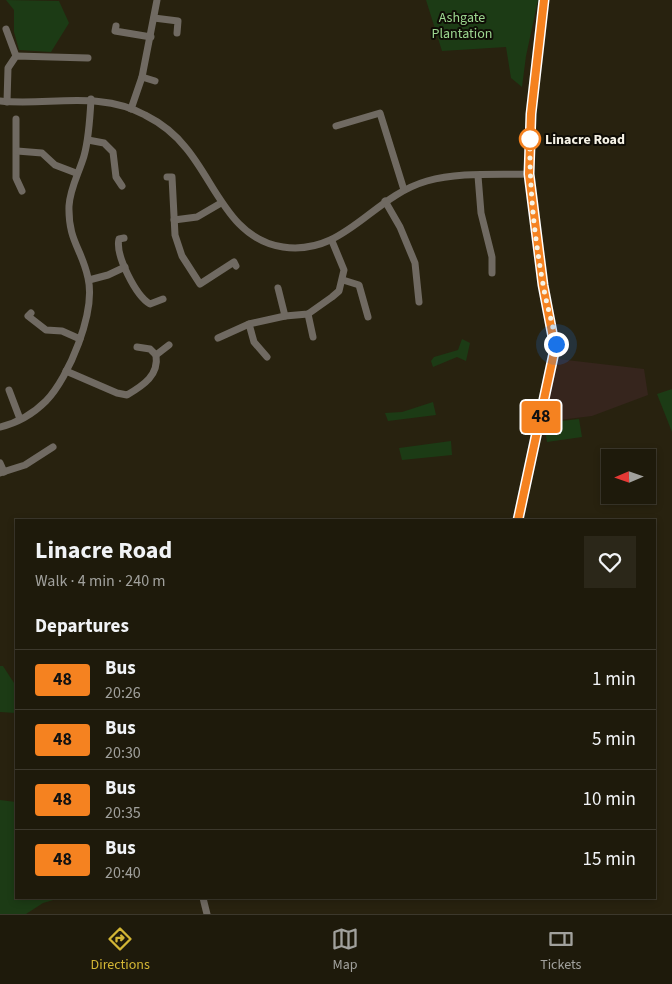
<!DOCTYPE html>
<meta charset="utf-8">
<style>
body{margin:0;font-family:"Source Sans 3",sans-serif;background:#2b2719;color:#f1f3f6;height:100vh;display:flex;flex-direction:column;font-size:19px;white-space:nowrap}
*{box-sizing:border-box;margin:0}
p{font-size:16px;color:#a1a19d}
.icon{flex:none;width:28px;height:28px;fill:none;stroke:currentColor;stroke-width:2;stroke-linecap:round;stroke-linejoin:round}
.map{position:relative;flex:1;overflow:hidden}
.sheet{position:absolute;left:15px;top:519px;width:641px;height:380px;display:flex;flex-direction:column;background:#1e1a0b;border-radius:0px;box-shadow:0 2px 8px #0003,0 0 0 1px #3c382c}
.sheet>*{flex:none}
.badge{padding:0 10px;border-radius:4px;font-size:18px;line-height:32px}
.needle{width:32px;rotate:268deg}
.tools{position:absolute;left:601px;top:449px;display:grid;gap:10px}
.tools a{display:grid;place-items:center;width:55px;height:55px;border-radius:0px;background:#1e1a0b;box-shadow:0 2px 8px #0003,0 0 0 1px #3c382c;font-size:25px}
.you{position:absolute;width:25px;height:25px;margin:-12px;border:4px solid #fff;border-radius:50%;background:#1a73e8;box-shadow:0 0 0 8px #1a73e833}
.map>.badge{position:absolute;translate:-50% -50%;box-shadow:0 0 0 2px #fff}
h2{padding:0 20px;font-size:19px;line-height:45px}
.round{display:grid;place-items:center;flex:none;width:52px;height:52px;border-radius:0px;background:#2b2719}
.overview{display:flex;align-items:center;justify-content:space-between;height:85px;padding:0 20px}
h1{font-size:24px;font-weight:700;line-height:38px}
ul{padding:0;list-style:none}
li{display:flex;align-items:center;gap:15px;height:60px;padding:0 20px;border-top:1px solid #3c382c}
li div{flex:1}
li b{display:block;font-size:19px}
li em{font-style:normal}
li .badge{min-width:55px;font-weight:700;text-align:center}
.dock{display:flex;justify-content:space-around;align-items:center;height:70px;border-top:1px solid #3c382c;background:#1e1a0b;font-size:14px;color:#a1a19d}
.dock a{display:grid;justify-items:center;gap:2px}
.dock .on{color:#d3b635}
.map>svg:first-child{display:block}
</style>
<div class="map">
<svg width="672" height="914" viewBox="0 0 672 914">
<rect width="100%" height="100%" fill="#28220f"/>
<!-- commercial -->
<path fill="#36251d" d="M558,359L644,369L648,395L592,416L559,420L543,417Z"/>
<!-- green -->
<g fill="#1c3b15">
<path d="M6,0L59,1L69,23L51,52L19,50L14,32V10Z"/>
<path d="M426,0H538L526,56L522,87L511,78L506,47L442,51Z"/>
<path d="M462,339L470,343L466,361L457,357L433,367L431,361L434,357L458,350Z"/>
<path d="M672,389V432L657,394Z"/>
<path d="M433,402L436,415L388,421L385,413L402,412Z"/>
<path d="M579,419L582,437L547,442L544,423Z"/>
<path d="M451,441L452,455L402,460L399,448Z"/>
<path d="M0,666H3L16,686V713L0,712Z"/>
<path d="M0,800L16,802V898H60L43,903L26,914H0Z"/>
</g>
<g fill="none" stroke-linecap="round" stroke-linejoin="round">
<!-- minor -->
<g stroke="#706a62" stroke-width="7">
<path d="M154,18L178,21L177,33"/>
<path d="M116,26L115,31L151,37"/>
<path d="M6,29L16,56"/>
<path d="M142,77L155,81"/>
<path d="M0,101C48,106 100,90 145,115C161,123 175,134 186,148C216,184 230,239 283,247C345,256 371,197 427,181C459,172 496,175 529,174"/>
<path d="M7,102L8,68L16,56L88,58"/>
<path d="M131,109L142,77L157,0"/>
<path d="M16,119V178L22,191"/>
<path d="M336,126L380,113L404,190"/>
<path d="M88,140L104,143L113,152L116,177L122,186"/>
<path d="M17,151L42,153L55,165L76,173"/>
<path d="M478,176L481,213L492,257V273"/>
<path d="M167,177H172L175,235L182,256L200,284L234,262L236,266"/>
<path d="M385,201L400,227L415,263L419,302"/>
<path d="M174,220L197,217L221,203"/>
<path d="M124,238L119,239C115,255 136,296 150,304L163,299"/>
<path d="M89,280L108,275L125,267"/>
<path d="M343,280L359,285L368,317"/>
<path d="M278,288L285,316"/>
<path d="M31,313L28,316L46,330L62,331L80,339"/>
<path d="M308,314L313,337"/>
<path d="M249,324L254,342L267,357"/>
<path d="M218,338L249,324L285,316L308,314L332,297L339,291L344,270L332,241"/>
<path d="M137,347L150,349L156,355"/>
<path d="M66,371L117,393L127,395C144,385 159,375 156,355L169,345"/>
<path d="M9,390L20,419"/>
<path d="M0,427C17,423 34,413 46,401C69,377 96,312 88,278C82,249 68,241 69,206C70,188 79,173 84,156C89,138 90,118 91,99"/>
<path d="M0,463L4,472"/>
<path d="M0,473L25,465L53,447"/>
<path d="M518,520L555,348L543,285L529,174L531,123L544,0"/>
<path d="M203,898L207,914"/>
</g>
</g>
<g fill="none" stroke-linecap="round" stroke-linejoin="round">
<!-- line casing -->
<g stroke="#fff" stroke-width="11">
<path id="line" d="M518,520L555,348L543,285L529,174L531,114L544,0"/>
</g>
<!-- line -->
<use href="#line" stroke="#f58220" stroke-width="8"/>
<!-- walk -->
<path stroke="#f6f3e6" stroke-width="5" stroke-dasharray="0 9" d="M530,139V135C529,185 534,234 543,284C546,304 553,323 556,344"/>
</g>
<!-- markers -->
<circle fill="#fff" stroke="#f58220" stroke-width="2.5" cx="530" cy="139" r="10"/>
<g text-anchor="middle" stroke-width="4" stroke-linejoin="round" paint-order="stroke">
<!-- park labels -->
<g font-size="14" fill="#9cd690" stroke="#0e0c05">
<text x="462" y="22">Ashgate<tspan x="462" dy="16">Plantation</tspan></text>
</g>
<!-- stop labels -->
<g font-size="14" font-weight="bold" fill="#f6f3e6" stroke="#0e0c05" text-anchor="start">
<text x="545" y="144">Linacre Road</text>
</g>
</g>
</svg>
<div class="tools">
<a><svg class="needle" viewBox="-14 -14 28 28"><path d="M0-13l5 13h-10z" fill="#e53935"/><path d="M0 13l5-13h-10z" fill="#a1a19d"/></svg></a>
</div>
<div class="you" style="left:556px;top:344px"></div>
<b class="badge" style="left:541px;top:417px;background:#f58220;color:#111">48</b>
<section class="sheet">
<div class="overview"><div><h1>Linacre Road</h1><p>Walk · 4 min · 240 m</p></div><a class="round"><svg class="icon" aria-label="heart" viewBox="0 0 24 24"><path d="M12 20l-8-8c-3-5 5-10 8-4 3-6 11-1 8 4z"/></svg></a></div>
<h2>Departures</h2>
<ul>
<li><span class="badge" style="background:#f58220;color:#111">48</span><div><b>Bus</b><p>20:26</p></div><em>1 min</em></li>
<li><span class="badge" style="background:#f58220;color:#111">48</span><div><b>Bus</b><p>20:30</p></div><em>5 min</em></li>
<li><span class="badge" style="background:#f58220;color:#111">48</span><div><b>Bus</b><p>20:35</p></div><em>10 min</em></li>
<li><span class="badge" style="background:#f58220;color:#111">48</span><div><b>Bus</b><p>20:40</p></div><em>15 min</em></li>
</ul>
</section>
</div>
<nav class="dock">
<a class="on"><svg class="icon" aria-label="directions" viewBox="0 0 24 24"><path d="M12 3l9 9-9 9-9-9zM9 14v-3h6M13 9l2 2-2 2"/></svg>Directions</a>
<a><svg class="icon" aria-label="map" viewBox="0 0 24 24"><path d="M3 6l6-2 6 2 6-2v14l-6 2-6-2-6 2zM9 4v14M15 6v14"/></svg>Map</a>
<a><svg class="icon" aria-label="tickets" viewBox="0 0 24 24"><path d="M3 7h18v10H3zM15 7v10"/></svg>Tickets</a>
</nav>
